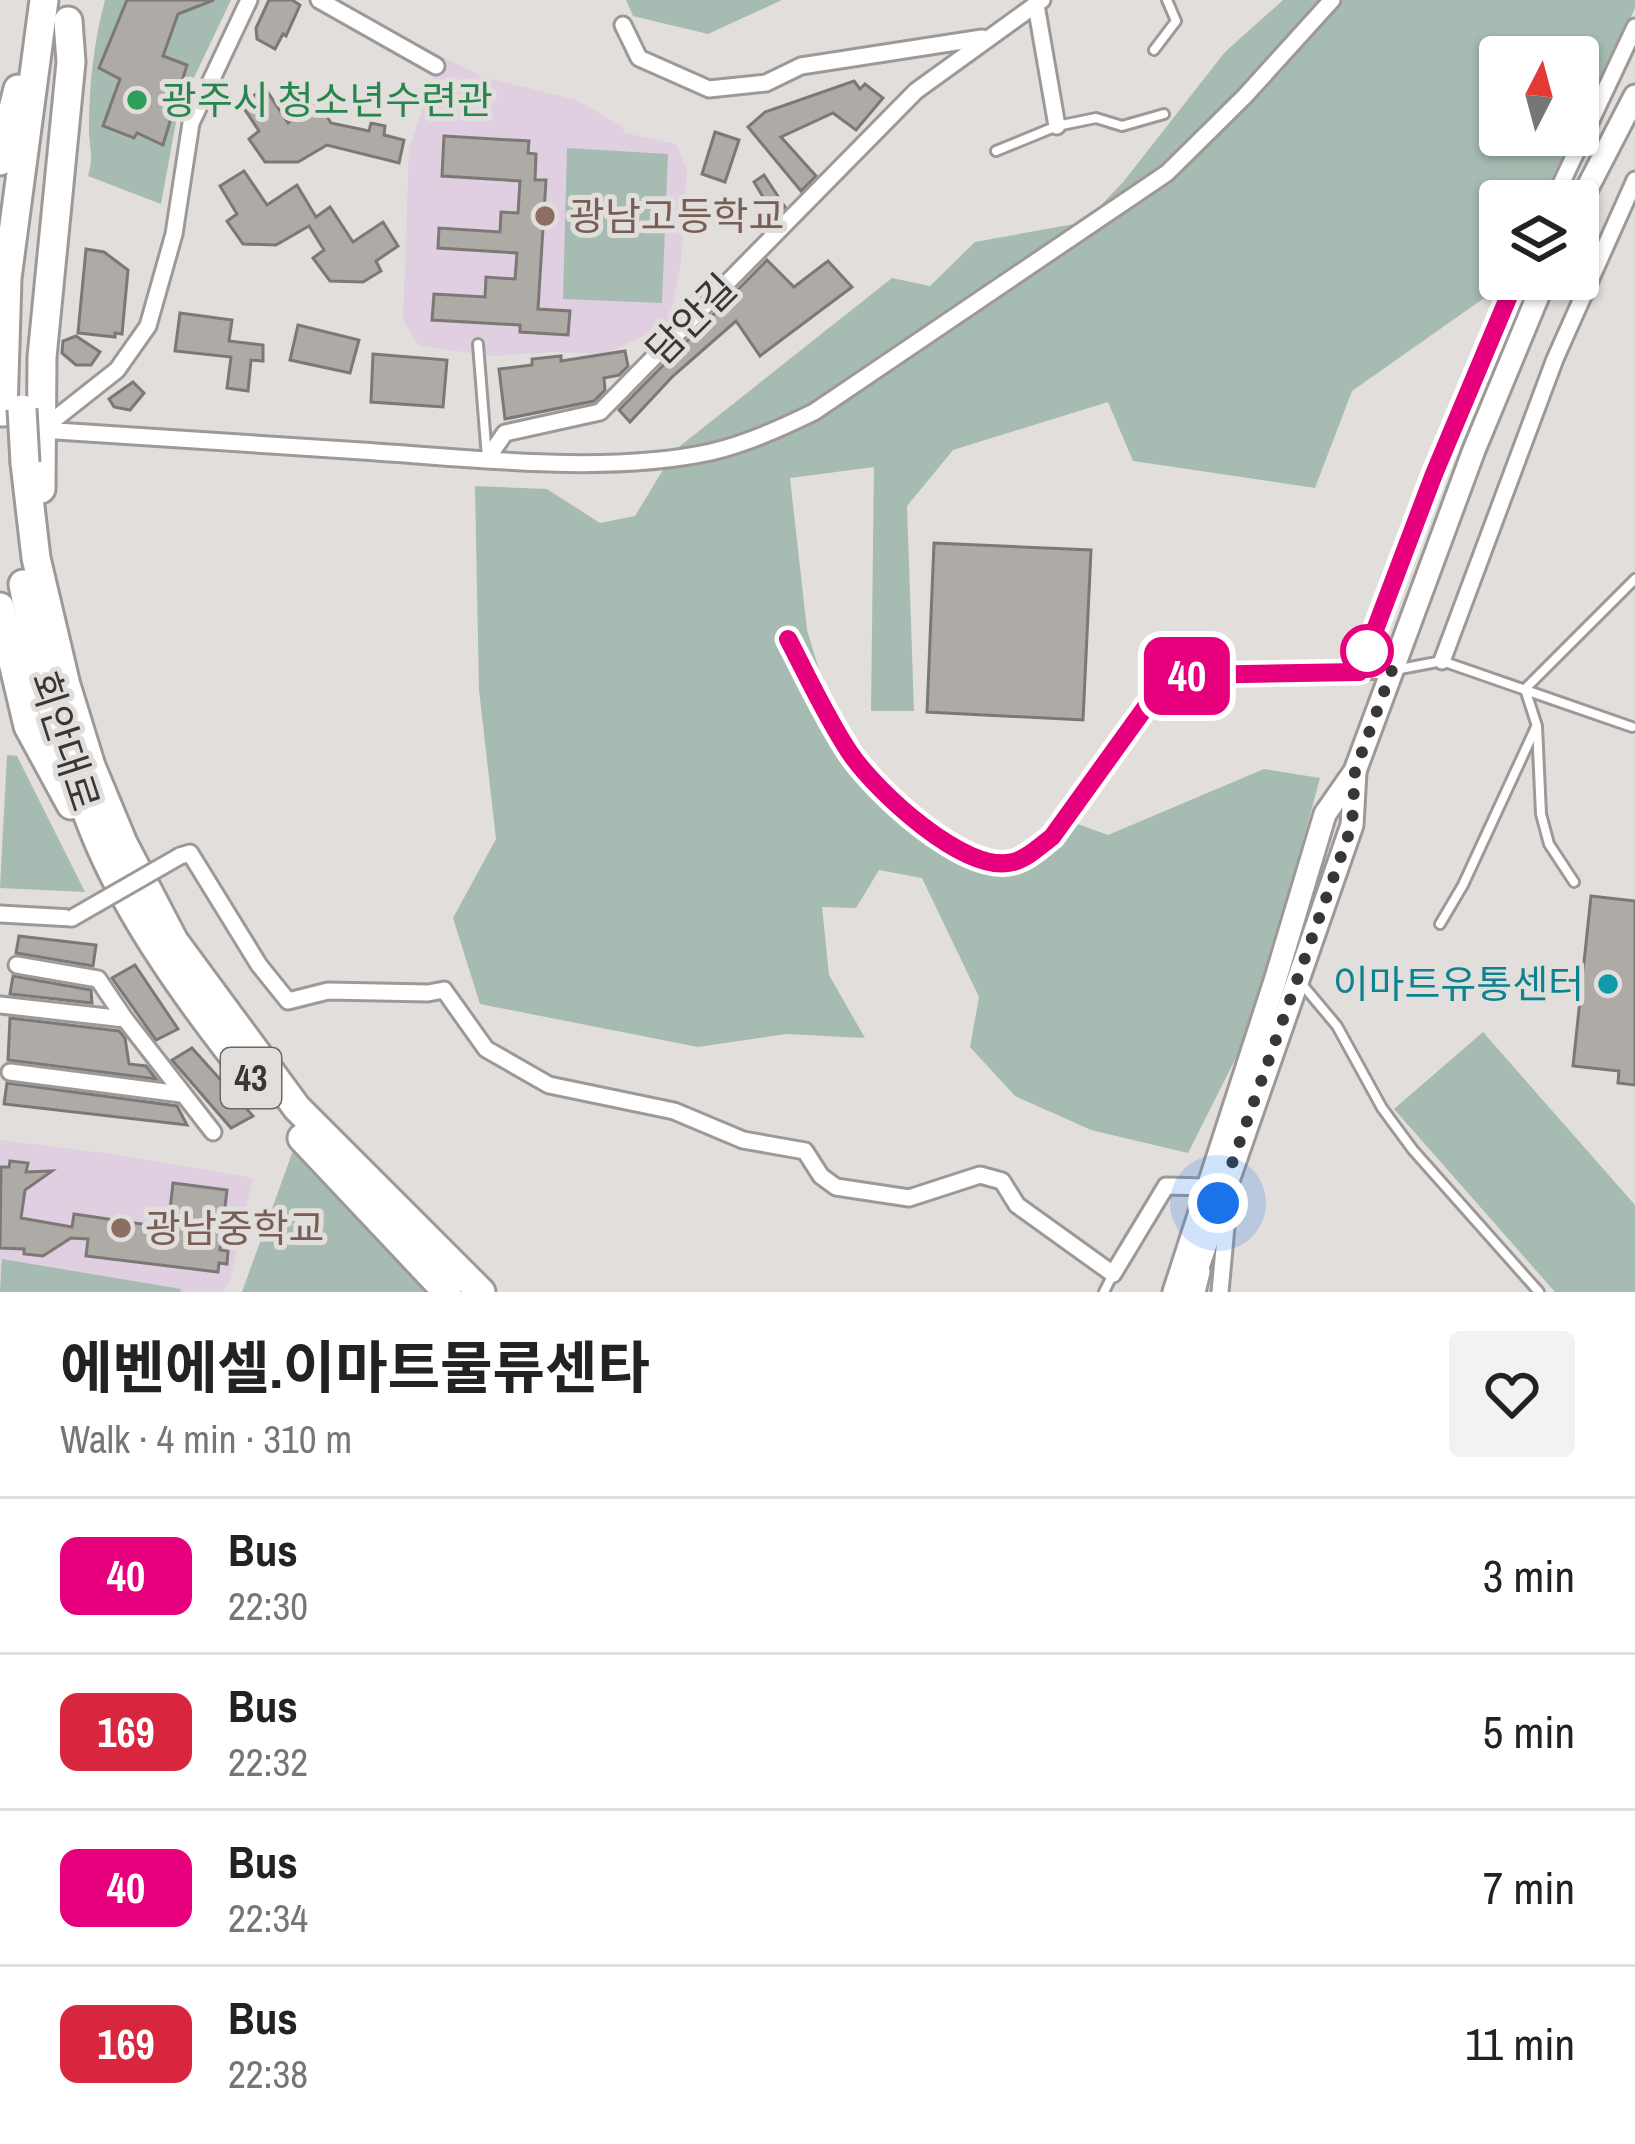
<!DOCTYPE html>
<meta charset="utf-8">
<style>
body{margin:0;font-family:"Archivo Narrow","Noto Sans KR",sans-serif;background:#f2f2f2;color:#222;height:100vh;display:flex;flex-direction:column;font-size:45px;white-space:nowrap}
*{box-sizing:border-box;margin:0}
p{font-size:39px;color:#767676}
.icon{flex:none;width:66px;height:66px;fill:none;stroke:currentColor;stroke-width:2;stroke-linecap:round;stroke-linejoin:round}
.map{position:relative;height:1292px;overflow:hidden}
.drawer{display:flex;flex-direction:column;background:#fff;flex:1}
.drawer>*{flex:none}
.badge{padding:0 24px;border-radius:18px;font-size:42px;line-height:78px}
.needle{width:78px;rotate:6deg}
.buttons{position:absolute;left:1479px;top:36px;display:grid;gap:24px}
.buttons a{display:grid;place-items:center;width:120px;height:120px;border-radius:12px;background:#fff;box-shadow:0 3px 9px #0004;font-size:60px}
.you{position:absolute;width:60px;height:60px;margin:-30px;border:9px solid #fff;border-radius:50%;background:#1a73e8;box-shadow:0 0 0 18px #1a73e833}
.map>.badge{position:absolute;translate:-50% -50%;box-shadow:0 0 0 6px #fff}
.round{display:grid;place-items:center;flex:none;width:126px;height:126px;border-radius:12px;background:#f2f2f2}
.head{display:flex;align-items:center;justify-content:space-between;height:204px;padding:0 60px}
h1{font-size:57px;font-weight:700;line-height:90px}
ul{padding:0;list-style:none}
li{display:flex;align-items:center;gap:36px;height:156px;padding:0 60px;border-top:3px solid #e0e0e0}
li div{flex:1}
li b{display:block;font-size:45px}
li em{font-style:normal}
li .badge{min-width:132px;font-weight:700;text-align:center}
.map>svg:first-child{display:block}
</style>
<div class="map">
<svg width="1635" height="1292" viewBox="0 0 1635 1292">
<rect width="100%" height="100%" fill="#e2dedb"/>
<!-- education -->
<g fill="#dfcfe1">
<path d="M441,56L484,77L576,100L620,125L625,133L676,144L687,170L681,262L669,323L606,354L551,352L495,356L419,346L403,320L409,149Z"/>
<path d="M0,1140L112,1154L253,1178L230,1279L222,1292H0Z"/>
</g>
<!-- green -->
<g fill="#a6bbb1">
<path d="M105,0H231L178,111L161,204L88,176C94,157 89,147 89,128C89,86 94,40 105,0Z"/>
<path d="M626,0H782L708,34L633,16Z"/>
<path d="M1283,0H1635V8L1578,131V57H1500V135H1576L1545,201H1500L1501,279L1487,296L1352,391L1315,488L1133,461L1108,402L953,450L907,506L914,711H871L874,467L790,478L807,630L825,690L860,754L871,789L964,864L994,874L1026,866L1075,823L1108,835L1264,769L1320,778L1255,1020L1188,1153L1091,1130L1015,1096L970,1047L979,997L922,878L879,870L856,908L822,907L829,975L865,1038L786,1034L698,1047L480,1004L453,918L496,839L479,690L475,486L547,489L600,523L635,516L675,450L892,278L930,286L975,242L1085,222L1124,181L1225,52Z"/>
<path d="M567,148L668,154L662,303L563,299Z"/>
<path d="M7,755L17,756L85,892L0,888Z"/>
<path d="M1483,1032L1635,1205V1292H1555L1394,1109Z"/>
<path d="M295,1145L434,1292H242Z"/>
<path d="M2,1259L181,1289L180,1292H0Z"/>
</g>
<!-- building -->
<g fill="#aeaaa6" stroke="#7c7875" stroke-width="3">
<path d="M127,0H214L178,14L163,56L187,65L163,145L137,133L134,138L103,126L120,79L99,68Z"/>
<path d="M269,0H292L300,5L286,36L283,34L275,49L257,39L256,28Z"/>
<path d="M854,81L860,89L865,84L883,98L856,130L833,113L781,137L816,176L801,191L748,127L765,112Z"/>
<path d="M265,88L288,123L318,102L331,123L369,131L371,123L385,126L384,135L404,140L399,163L327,145L298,162H265L249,139L259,131L241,104Z"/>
<path d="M715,132L739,140L725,182L702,174Z"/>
<path d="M444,136L529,141L528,153L536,154L535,180H546L538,309L570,311L568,335L520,332V325L432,320L434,294L485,297L486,277L515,279L517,253L438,248L439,228L500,232L501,212L518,213L520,181L442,176Z"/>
<path d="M244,171L267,205L297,185L316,217L330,207L353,242L383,222L398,246L376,261L381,271L363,282L330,281L313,258L324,250L309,226L276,245L243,244L227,221L237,214L220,186Z"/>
<path d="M764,175L785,207L775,217L754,182Z"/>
<path d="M86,249L104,252L128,270L122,334L115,333V337L78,333Z"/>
<path d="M767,260L794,287L828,261L852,287L760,356L736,321L673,376L630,422L619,410Z"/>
<path d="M180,313L232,320L229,341L263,345V361L251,360L248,391L227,388L231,357L175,351Z"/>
<path d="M298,325L359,340L350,373L290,360Z"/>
<path d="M76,336L100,352L91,365H76L62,353L63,341Z"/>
<path d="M625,351L628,366L619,375L604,378L605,390L594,401L505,419L499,369L532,365V359L561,356V361Z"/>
<path d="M373,354L447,360L443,407L371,402Z"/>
<path d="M133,382L144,393L130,410L114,407L109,399Z"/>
<path d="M934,543L1091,550L1083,720L927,712Z"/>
<path d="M1591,896L1635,901V1085L1618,1083L1619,1071L1573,1066Z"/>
<path d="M19,936L96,945L93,966L16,953Z"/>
<path d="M135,965L178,1029L156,1040L112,978Z"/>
<path d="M13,976L91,990L92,1003L10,994Z"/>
<path d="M10,1018L119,1031L125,1038L129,1064L146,1066L156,1079L8,1060Z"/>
<path d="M192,1048L253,1116L231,1128L172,1060Z"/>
<path d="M7,1083L177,1106L187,1125L4,1104Z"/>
<path d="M10,1161L28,1163L26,1172L52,1171L25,1190L21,1218L72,1227L74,1214L168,1228L173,1183L227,1190L220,1250L228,1251L227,1264L219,1263L218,1272L86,1256L88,1239L71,1238L43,1256L24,1254V1249L0,1248L1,1167H9Z"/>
</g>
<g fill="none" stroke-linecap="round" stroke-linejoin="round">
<!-- lane casing -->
<g stroke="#9e9996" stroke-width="14">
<g id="lane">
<path d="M1154,50L1176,21L1167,0"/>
<path d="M996,151L1057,126L1096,118L1122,126L1164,114"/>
<path d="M478,344L487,458"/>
<path d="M788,639C808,677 826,717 850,753C879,796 976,887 1030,854C1068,830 1125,733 1153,692L1163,683L1186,677"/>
<path d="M1400,669L1442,661L1632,727"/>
<path d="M1574,882L1549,844L1541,814L1537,726L1525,689L1635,579"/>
<path d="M1440,924L1463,885L1536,727"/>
<path d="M1301,983L1337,1026L1382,1108L1413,1150L1539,1292"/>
<path d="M1104,1292L1113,1274"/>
</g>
</g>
<!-- street casing -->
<g stroke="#9e9996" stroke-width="21">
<g id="street">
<path d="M319,0L436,66"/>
<path d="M1036,5L1057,126"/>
<path d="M623,25L639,58L709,89L766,83L801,66L982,38"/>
<path d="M1553,201L1635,27"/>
<path d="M41,430C148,437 255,444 362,451C470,458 606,475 711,452C748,443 781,428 814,412L1167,173L1245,96L1332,0"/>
<path d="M41,430L117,370L148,326L174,234L191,123L249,0"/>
<path d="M487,459L505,433L600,412L916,91L1042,0"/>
<path d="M1442,661L1555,359L1635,180"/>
<path d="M1162,663L1193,675L1392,670"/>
<path d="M1359,672L1434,474L1516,279"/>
<path d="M180,856L190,853L259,965L288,1001L328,991L428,993L444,990L486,1049L549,1085L674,1111L743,1140L805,1151L821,1176L836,1187L909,1198L980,1175L1002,1181L1017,1205L1113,1274L1166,1186L1208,1187"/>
<path d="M0,914L72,918"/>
<path d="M17,965L98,979L125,1019"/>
<path d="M0,1005L125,1019L213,1132"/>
<path d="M10,1072L181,1094"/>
<path d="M1220,1292L1229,1194"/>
</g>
</g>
<!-- secondary casing -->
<g stroke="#9e9996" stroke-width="27">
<g id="secondary">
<path d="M1578,206L1635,96"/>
<path d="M1192,1284L1352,825L1355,772"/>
<path d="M1174,1292L1275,981L1325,814L1355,771L1474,450L1545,279"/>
</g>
</g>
<!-- highway casing -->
<g stroke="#9e9996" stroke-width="33">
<g id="highway">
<path d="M0,161L18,89"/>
<path d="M3,412L7,278L44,0"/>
<path d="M25,463L36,558L66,685L91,766L123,843L174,941L297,1108L481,1292"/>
<path d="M41,489L42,357L71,62L68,21"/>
<path d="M23,584C39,669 61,750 94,831C130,921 197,1011 257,1086"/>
<path d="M0,607L28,726L71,805"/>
<path d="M302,1138L447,1292"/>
<path d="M1191,1292L1196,1271"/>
</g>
</g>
<!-- lane -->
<use href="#lane" stroke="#fff" stroke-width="8"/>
<!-- street -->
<use href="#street" stroke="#fff" stroke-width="15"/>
<!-- secondary -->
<use href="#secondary" stroke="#fff" stroke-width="21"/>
<!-- highway -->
<use href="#highway" stroke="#fff" stroke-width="27"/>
<!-- street-bridge casing -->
<g stroke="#9e9996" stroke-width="21" stroke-linecap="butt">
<path id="street-bridge" d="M72,918L180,856"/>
</g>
<!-- highway-bridge casing -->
<g stroke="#9e9996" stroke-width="33" stroke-linecap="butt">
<path id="highway-bridge" d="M22,409L25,463"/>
</g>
<!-- street-bridge -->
<use href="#street-bridge" stroke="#fff" stroke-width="15"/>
<!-- highway-bridge -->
<use href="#highway-bridge" stroke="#fff" stroke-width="27"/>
</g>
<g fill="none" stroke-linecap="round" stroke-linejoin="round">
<!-- line casing -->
<g stroke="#fff" stroke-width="27">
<path id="line" d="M788,639C808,677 826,717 850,753C875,790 965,875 1013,862C1028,858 1040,846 1052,837L1163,683L1193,675L1359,672L1434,474L1516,279"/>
</g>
<!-- line -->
<use href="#line" stroke="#e6007e" stroke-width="18"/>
<!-- walk -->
<path stroke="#383735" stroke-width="12" stroke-dasharray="0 21.6" d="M1218,1203L1352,825L1355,771L1392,670L1359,672L1374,632L1367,651"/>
</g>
<!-- markers -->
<circle fill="#2e9e5b" stroke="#e2dedb" stroke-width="4.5" cx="137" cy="100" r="12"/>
<g fill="#8d6e63" stroke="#e2dedb" stroke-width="4.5">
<circle cx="545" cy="216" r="12"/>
<circle cx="121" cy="1228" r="12"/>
</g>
<circle fill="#fff" stroke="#e6007e" stroke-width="6" cx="1367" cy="651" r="24"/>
<circle fill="#0f9aa8" stroke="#e2dedb" stroke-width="4.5" cx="1608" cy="984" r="12"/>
<g text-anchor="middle" stroke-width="10" stroke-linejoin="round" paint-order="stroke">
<!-- shield labels -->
<rect fill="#e2dedb" stroke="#6b6967" stroke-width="3" x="221" y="1048" width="60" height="60" rx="9"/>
<g font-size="36" font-weight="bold" fill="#383735">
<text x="251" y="1091">43</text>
</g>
<!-- leisure labels -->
<g font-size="39" fill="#27864d" stroke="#e2dedb" text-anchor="start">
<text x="161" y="114">광주시 청소년수련관</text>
</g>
<!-- education labels -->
<g font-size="39" fill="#785e54" stroke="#e2dedb" text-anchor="start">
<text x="569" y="230">광남고등학교</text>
<text x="145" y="1242">광남중학교</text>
</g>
<!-- street labels -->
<g font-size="39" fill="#383735" stroke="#e2dedb">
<text transform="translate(691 319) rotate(-45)" y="14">담안길</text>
<text transform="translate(65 741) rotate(72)" y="14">회안대로</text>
</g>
<!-- culture labels -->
<g font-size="39" fill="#0d838f" stroke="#e2dedb" text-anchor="end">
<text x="1584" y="998">이마트유통센터</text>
</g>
</g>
</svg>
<div class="buttons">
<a><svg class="needle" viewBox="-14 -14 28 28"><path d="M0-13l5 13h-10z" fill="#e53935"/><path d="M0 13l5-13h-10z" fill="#767676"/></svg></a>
<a><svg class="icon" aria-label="layers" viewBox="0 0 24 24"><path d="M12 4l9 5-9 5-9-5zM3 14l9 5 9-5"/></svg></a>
</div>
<div class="you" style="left:1218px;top:1203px"></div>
<b class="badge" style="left:1187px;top:676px;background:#e6007e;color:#fff">40</b>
</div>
<section class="drawer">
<div class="head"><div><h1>에벤에셀.이마트물류센타</h1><p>Walk · 4 min · 310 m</p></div><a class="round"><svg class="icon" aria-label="heart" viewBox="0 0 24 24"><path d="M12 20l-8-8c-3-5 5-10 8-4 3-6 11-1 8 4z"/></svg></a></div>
<ul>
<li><span class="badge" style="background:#e6007e;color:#fff">40</span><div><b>Bus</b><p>22:30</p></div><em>3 min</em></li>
<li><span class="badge" style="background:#d7263d;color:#fff">169</span><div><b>Bus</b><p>22:32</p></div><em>5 min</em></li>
<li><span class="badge" style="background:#e6007e;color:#fff">40</span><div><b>Bus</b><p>22:34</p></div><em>7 min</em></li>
<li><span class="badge" style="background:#d7263d;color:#fff">169</span><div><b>Bus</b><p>22:38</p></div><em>11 min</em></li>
</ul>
</section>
